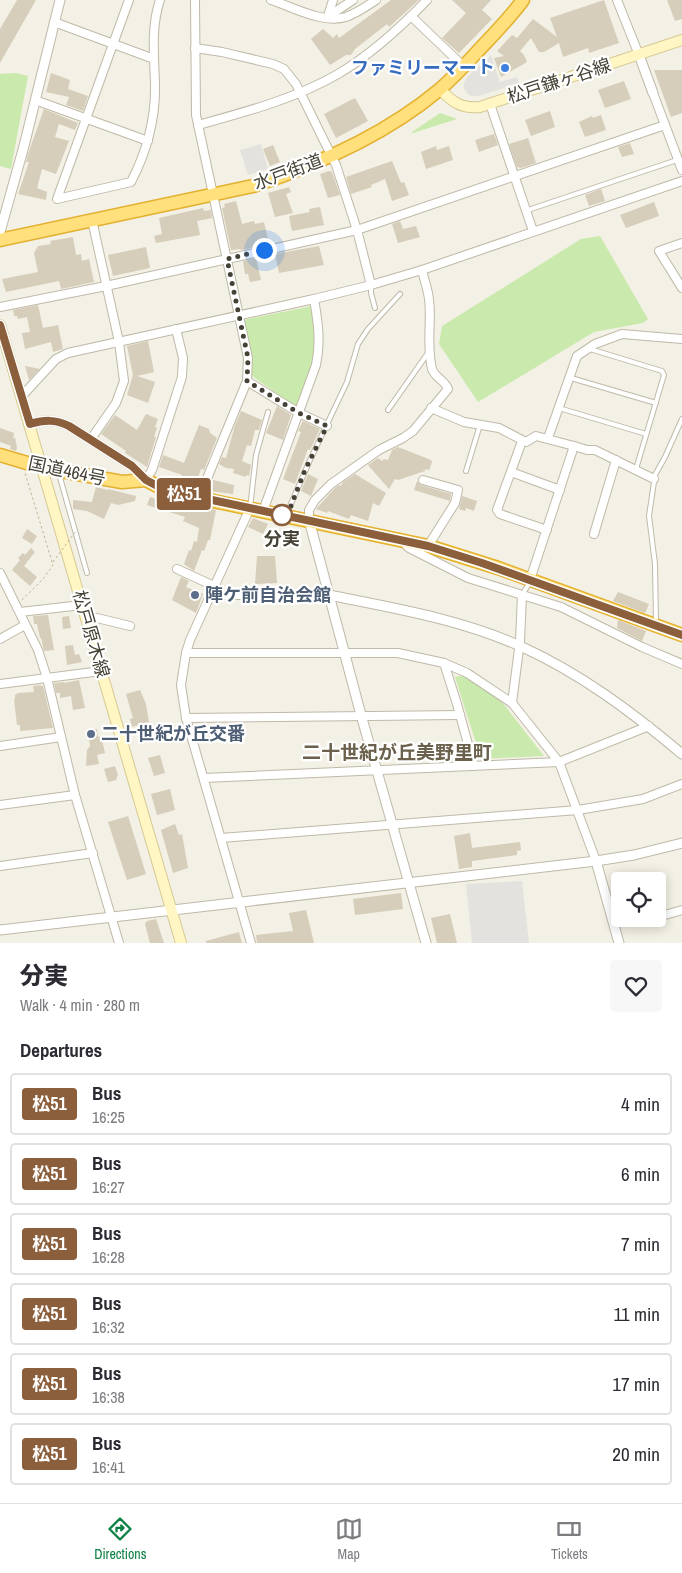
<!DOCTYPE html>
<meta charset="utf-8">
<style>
body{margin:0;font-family:"Archivo Narrow","Noto Sans JP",sans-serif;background:#f7f7f7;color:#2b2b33;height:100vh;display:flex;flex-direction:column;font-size:19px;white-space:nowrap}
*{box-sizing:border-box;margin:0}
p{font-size:16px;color:#7c7c81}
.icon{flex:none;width:28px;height:28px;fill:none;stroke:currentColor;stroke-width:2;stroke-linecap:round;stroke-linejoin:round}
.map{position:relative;height:943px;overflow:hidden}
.drawer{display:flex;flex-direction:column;background:#fff;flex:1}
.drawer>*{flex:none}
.badge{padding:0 10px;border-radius:4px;font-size:18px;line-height:32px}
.fabs{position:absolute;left:611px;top:872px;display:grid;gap:10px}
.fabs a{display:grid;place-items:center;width:55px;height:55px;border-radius:5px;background:#fff;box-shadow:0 2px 12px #0003;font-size:25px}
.you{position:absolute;width:25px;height:25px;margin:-12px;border:4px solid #fff;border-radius:50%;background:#1a73e8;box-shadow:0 0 0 8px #1a73e833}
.map>.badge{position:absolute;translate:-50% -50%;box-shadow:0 0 0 2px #fff}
h2{padding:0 20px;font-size:19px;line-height:45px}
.round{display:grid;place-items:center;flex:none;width:52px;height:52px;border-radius:5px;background:#f7f7f7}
.headline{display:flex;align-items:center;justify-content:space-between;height:85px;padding:0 20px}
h1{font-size:24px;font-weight:800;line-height:38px}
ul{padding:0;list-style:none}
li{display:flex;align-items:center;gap:15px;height:62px;margin:0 10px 8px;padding:0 10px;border:2px solid #e1e1e2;border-radius:5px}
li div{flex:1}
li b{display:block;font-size:19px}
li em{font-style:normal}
li .badge{min-width:55px;font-weight:700;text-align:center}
.dock{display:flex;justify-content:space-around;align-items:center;height:70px;border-top:1px solid #e1e1e2;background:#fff;font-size:14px;color:#7c7c81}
.dock a{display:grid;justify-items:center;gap:2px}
.dock .current{color:#0b8043}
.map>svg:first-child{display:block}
</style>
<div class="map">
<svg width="682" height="943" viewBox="0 0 682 943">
<rect width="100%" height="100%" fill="#f3f0e5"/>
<!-- green -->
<g fill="#c9eaac">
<path d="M16,73L28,76L11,169L0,166V74Z"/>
<path d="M440,113L457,119L413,133L412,132Z"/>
<path d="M600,236L648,319L643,323L594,332L478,402L439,344L442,326L581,239Z"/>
<path d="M312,306L316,335V354L299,405L296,407L252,376V361L243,320Z"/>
<path d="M464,675L502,702L544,756L481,759L455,677Z"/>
</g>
<!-- parking -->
<g fill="#e4e2de">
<path d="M491,55L500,82L517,77L519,83L479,96H471L467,93L464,88V83L467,77Z"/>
<path d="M261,144L268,169L248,175L240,150Z"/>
<path d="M522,881L529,943H472L466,884Z"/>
</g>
<!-- building -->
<g fill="#d6cdba">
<path d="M17,0H36L0,63V29Z"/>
<path d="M391,0H419L389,27L387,24L355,49L351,55H346L330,65L311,39L323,29L333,38L337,34L339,38Z"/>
<path d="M452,0H491L482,10L492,19L459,53L442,38L466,13Z"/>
<path d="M604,0L619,43L589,53L588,48L563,57L559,43L544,52H539L531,38L520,51L524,55L527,62L501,77L494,58L504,56L497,51L512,35L517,38L533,19L557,37L550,18Z"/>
<path d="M667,0H682V19L675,21Z"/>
<path d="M654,70H682V113L671,117Z"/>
<path d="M51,73L70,80L68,89L88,96L83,111L66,105L69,97L46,92Z"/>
<path d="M624,81L631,99L605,108L598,90Z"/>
<path d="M355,98L368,121L336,138L324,114Z"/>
<path d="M44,109L78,123L75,130L59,124L55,137L69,141L56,174L42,169L37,188L47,192L46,200L18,194L29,162H26L28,154Z"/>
<path d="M550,111L555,127L531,136L525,120Z"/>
<path d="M601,115L606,130L585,137L579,122L592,116L593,118Z"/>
<path d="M494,134L498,145L479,152L475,140Z"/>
<path d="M528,138L536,163L521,168L517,167L509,144Z"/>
<path d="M630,143L634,154L622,157L618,147Z"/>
<path d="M273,145L280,162L270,166L263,149Z"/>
<path d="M436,146L437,150L449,146L453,160L426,169L421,152Z"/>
<path d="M392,161L401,183L404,182L409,195L392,201L385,179L371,185L372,187L351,194L346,177Z"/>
<path d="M329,171L332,172L340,195L328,198L320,174Z"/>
<path d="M289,187L291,192L286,194L293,213L275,217L268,193Z"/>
<path d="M601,189L605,201L589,206L585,195Z"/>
<path d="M236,201L242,224L254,221L255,224L264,222L269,244L241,250L240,249L231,250L222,208L225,207L224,204Z"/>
<path d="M654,202L659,216L626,228L620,215Z"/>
<path d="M320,207L324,225L292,231L289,216L310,212L309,209Z"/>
<path d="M203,208L204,211L211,210L212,218L197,221L200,235L156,243L154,236L162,234L159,218Z"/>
<path d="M400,221L403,229L416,226L420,237L398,243L392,224Z"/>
<path d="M73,237L76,255L81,254L82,261L89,259L94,282L61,289L59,281L6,292L2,279L38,272L34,253L38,246L51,244L50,241Z"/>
<path d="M319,246L324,265L279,273L275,254Z"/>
<path d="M146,247L150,268L113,276L108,255Z"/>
<path d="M256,258L261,280L250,282L248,274H245L243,261Z"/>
<path d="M38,305L43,328L58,325L63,349L53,352L51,342L25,349L22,333L30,332L27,317L18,319L17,316H14L13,310Z"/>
<path d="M148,341L154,372L137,376L155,382L148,403L127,395L133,375L127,346Z"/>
<path d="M25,366L40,369L29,380Z"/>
<path d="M277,406L291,415L283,440L266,433Z"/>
<path d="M241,411L262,420L259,430H255L251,446L247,445L242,461L251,465L249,476L246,475V477L233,473L234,469L226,468L219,464L222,457L226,458L235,425Z"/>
<path d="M146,414L158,419L155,427L157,428L154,437H156L147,467L125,453L126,451L101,434L115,415L137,430Z"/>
<path d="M303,421L320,429L310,450L308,449L295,484L283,479L301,432L298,431Z"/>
<path d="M199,425L209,429L210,433L217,438L204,470L201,469L195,486L180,481L182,475L159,467L163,455L184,463Z"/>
<path d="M0,428L14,433L13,439L15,437L17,448L16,451L10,449L11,446L0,442Z"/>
<path d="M398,447L431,460L432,462L429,470L425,469V471L398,480L395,479L389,489L368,465L378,458L382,461L384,459L388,460L392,450Z"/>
<path d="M308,474L318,479L311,496L301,491Z"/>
<path d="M355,474L386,493L379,506L373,503L368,521L351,515L349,519L328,511L327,513L316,509L335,488L339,485L341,486L343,482Z"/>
<path d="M213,480L234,485L233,494L210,491L209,488Z"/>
<path d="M417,481L421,485L451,494L450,501L414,490Z"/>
<path d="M96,487L108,490V489L136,496L135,501L118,505L111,503L104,519L87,511L73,509V500L92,502Z"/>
<path d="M462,496L477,501L474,511L466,508L465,511L459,509Z"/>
<path d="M150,497L188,508V507L196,509L197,506L216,510L210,540H208L204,551L202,550L194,571L184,564L189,550L191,551L194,541L197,542L199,528L183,521L185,517L147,505Z"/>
<path d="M253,518L268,524L263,534L248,527Z"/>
<path d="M27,529L37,536L32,544L22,538Z"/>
<path d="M31,548L35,552L24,566L37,577L30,586L12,570L20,560L18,558L23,553L25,555Z"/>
<path d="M257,556H275L277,583L255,584Z"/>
<path d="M181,577L189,581L186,587L203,594L196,613L172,600Z"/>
<path d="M618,592L649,604L645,613L613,601Z"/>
<path d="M48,615L54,650L44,651L41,638H40L37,624H34L33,616Z"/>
<path d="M69,616L71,628L63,629L62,617Z"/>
<path d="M618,620L646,631L642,641L617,628Z"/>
<path d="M73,645L75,655L79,654L82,662L67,665L65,646Z"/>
<path d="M79,680L85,708L73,710L71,696L60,698V693H56L54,683L64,682V683Z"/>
<path d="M41,685V686H43L53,728L20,731V725H17L14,699H15V695L18,693L34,692L33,686Z"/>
<path d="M140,690L146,704L149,722L132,727L130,719L133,718L126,694Z"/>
<path d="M97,729L98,737L101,736L105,753L97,755L99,764L86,766L87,750L90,746L88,731Z"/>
<path d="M160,755L165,773L154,776L148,758Z"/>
<path d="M115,766L118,775L116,780L108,782L104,769Z"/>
<path d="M170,789L175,810L157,815L151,794Z"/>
<path d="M128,816L146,874L127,880L108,822Z"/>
<path d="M175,824L179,835L182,834L188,868L173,873L161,830Z"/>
<path d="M470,833L472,848L520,842L521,850L517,851V855L472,861V867L459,869L454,836Z"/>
<path d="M401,893L403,909L355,915L353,899Z"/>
<path d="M306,910L314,943H257L256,935L293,931L289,913Z"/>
<path d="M450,914L457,943H437L431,918Z"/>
<path d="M156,919L164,943H150L145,924L147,921Z"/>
<path d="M239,932L242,943H206V941Z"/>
</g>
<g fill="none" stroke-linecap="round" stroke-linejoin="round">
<!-- service casing -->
<g stroke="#bfb9a8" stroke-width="6">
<g id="service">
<path d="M525,211L677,160"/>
<path d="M371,286V293L375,308"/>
<path d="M590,349L662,371L664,375L636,469"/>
<path d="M571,378L656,403"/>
<path d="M559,408L646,434"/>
<path d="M388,410L428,353"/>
<path d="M466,471L480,425"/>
<path d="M59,474L87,573"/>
<path d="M250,508L256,455L268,412"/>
<path d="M287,513L310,460L347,382L358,344L368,329L400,294"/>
<path d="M522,595L530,582"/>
<path d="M656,623L655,564L649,516L655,475L665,457L682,419"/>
</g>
</g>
<!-- minor casing -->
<g stroke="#bfb9a8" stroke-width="10">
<g id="minor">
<path d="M129,0L57,199L131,182C147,151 156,119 155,83C154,55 151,26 160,0"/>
<path d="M195,0L196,115L248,358L247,381L199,498"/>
<path d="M271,0C293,7 322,24 346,17C357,13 367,6 376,0"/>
<path d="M617,0L639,55"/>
<path d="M328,16L333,0"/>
<path d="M411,16L463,66"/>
<path d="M326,18L353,0"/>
<path d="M54,22L154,59"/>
<path d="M195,48L222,52L273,64L284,69L296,84L336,165L357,230L371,285L314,299C318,322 321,342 316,365L263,511"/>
<path d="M653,93L682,170"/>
<path d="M35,100L148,141"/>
<path d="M490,104L533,231"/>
<path d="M198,125C245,112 295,99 338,74C372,54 400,28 427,0"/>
<path d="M682,243L659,251L682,288"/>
<path d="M371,285L422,270"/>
<path d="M0,307L106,286L357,230L665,125"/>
<path d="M247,381L299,413L327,426"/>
<path d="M21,397L56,359L68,353L314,299"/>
<path d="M431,408L464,422L499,428L526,442L536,436L574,446L530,580"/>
<path d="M548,438L577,356L595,344L622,334L682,339"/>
<path d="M91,439L116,403L124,381L119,342L92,220"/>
<path d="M522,441L497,510L500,514L547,530"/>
<path d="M574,446L587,450H595L654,479"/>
<path d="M511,472L560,490"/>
<path d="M146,480L152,470L182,377L183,358L176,329"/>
<path d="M423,480L458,490L455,503L428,546"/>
<path d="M250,508L190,640L186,653L181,685L186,718L251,943"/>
<path d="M309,520V510L315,500L331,484L379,450L403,438L413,431L448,389C445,380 435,378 432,369C426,343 432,323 429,299C428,290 424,279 422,270L682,181"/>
<path d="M594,534L616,460"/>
<path d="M403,542L409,548L468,578L561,607L642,647L682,664"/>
<path d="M177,569L214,586"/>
<path d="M0,573L38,650L47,678L75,795L119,943"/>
<path d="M210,595H329"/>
<path d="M20,612L82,605"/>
<path d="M87,620L97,618L130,626"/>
<path d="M0,639L25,625"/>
<path d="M186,653H398L444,663L467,673L512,703L559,762L596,861"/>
<path d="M444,663L457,704L474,766"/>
<path d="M0,684L101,671"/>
<path d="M512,703L520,641L522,595"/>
<path d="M186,718L460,715"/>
<path d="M0,746L61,737"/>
<path d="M204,778L559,762L649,726"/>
<path d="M0,805L75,795"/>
<path d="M221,838L578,810L643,799L682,784"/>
<path d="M0,866L93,853"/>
<path d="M658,917L682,910"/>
<path d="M614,923L643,919"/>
</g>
</g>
<!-- tertiary casing -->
<g stroke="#bfb9a8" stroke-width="11">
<g id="tertiary">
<path d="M639,55L653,93"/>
<path d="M0,232L24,146L60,0"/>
<path d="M30,424C44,420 55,419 69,426L132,466L146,480"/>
<path d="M309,520L361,715L426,943"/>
<path d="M329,595C393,608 460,619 520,646C580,673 632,712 682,754"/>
<path d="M596,861L619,943"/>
<path d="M0,930L596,861L634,855L682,843"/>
</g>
</g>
<!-- secondary casing -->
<g stroke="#d6c993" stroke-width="12">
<g id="secondary">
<path d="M440,89C452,102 462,109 480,107L682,40"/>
<path d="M0,325L181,943"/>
</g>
</g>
<!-- trunk casing -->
<g stroke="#e4b02f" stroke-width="15">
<g id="trunk">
<path d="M0,240L253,186C320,164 385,135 439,90C453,78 465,65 477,52C493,35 509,19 523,0"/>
<path d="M0,455L27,463"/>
<path d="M56,470L122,482L146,480L165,490L199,498L428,546L498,568L682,635"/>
</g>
</g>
<!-- path -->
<path stroke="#c2b698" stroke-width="1" stroke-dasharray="2.5 2.5" stroke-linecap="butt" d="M22,600L43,579L53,565L25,473"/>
<!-- service -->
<use href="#service" stroke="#fff" stroke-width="4"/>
<!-- minor -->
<use href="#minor" stroke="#fff" stroke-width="8"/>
<!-- tertiary -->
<use href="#tertiary" stroke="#fff" stroke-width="9"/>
<!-- secondary -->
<use href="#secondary" stroke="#fff6c4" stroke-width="10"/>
<!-- trunk -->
<use href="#trunk" stroke="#ffe07c" stroke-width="12"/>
<!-- trunk-bridge casing -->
<g stroke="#e4b02f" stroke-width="15" stroke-linecap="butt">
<path id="trunk-bridge" d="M27,463L56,470"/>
</g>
<!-- path-bridge -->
<path stroke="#c2b698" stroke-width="1" stroke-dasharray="2.5 2.5" stroke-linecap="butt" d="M53,562L76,531"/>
<!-- trunk-bridge -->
<use href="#trunk-bridge" stroke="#ffe07c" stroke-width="12"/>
</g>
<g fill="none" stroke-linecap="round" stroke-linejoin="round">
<!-- line casing -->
<g stroke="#fff" stroke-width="11">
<path id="line" d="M0,325L30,424C44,420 55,419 69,426L132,466L146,480L165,490L428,546L482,563L682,635"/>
</g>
<!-- line -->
<use href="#line" stroke="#8b5e3c" stroke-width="8"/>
<!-- walk -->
<path stroke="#464135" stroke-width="5" stroke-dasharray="0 9" d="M264,250L227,259L248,358L247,381L299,413L327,426L305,470L287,516L282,515"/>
</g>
<!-- markers -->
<circle fill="#3f7fe0" stroke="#fff" stroke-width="2" cx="505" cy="68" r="5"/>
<circle fill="#fff" stroke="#8b5e3c" stroke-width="2.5" cx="282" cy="515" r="10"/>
<g fill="#5c6f8a" stroke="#fff" stroke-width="2">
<circle cx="195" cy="595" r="5"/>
<circle cx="91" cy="734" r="5"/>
</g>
<g text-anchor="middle" stroke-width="4.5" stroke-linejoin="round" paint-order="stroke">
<!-- shop labels -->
<g font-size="18" font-weight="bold" fill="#366cbe" stroke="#fff" text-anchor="end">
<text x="495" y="74">ファミリーマート</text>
</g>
<!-- street labels -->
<g font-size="18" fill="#464135" stroke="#fff">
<text transform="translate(559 81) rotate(-18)" y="6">松戸鎌ヶ谷線</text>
<text transform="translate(288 172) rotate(-20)" y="6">水戸街道</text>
<text transform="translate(67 471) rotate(12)" y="6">国道464号</text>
<text transform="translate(91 634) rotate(74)" y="6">松戸原木線</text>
</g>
<!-- stop labels -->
<g font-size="18" font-weight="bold" fill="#464135" stroke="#fff">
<text x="282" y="545">分実</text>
</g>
<!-- service labels -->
<g font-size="18" font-weight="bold" fill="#4e5e75" stroke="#fff" text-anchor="start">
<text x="205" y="601">陣ケ前自治会館</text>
<text x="101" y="740">二十世紀が丘交番</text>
</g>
<!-- neighbourhood labels -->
<g font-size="19" font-weight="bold" fill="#6a604b" stroke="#fff">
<text x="397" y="759">二十世紀が丘美野里町</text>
</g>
</g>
</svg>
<div class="fabs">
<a><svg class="icon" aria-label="locate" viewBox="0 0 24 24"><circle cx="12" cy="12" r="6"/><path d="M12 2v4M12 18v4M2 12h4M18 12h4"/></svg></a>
</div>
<div class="you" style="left:264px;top:250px"></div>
<b class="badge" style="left:184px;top:494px;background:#8b5e3c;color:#fff">松51</b>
</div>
<section class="drawer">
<div class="headline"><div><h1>分実</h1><p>Walk · 4 min · 280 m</p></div><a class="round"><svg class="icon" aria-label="heart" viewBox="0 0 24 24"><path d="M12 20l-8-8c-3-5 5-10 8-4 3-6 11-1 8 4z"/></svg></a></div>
<h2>Departures</h2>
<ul>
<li><span class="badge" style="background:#8b5e3c;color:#fff">松51</span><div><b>Bus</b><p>16:25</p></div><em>4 min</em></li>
<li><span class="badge" style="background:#8b5e3c;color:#fff">松51</span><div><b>Bus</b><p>16:27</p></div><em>6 min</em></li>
<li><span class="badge" style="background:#8b5e3c;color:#fff">松51</span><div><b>Bus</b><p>16:28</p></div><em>7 min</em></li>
<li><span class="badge" style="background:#8b5e3c;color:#fff">松51</span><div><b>Bus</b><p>16:32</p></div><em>11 min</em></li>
<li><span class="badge" style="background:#8b5e3c;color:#fff">松51</span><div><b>Bus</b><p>16:38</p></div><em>17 min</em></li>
<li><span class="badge" style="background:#8b5e3c;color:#fff">松51</span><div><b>Bus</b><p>16:41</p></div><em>20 min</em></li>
</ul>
</section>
<nav class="dock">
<a class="current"><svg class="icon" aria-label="directions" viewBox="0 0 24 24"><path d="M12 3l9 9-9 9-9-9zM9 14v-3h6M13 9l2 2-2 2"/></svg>Directions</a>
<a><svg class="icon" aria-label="map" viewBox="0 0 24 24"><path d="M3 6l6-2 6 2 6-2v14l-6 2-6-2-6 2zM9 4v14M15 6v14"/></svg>Map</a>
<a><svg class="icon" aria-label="tickets" viewBox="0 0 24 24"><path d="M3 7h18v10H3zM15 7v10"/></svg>Tickets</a>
</nav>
